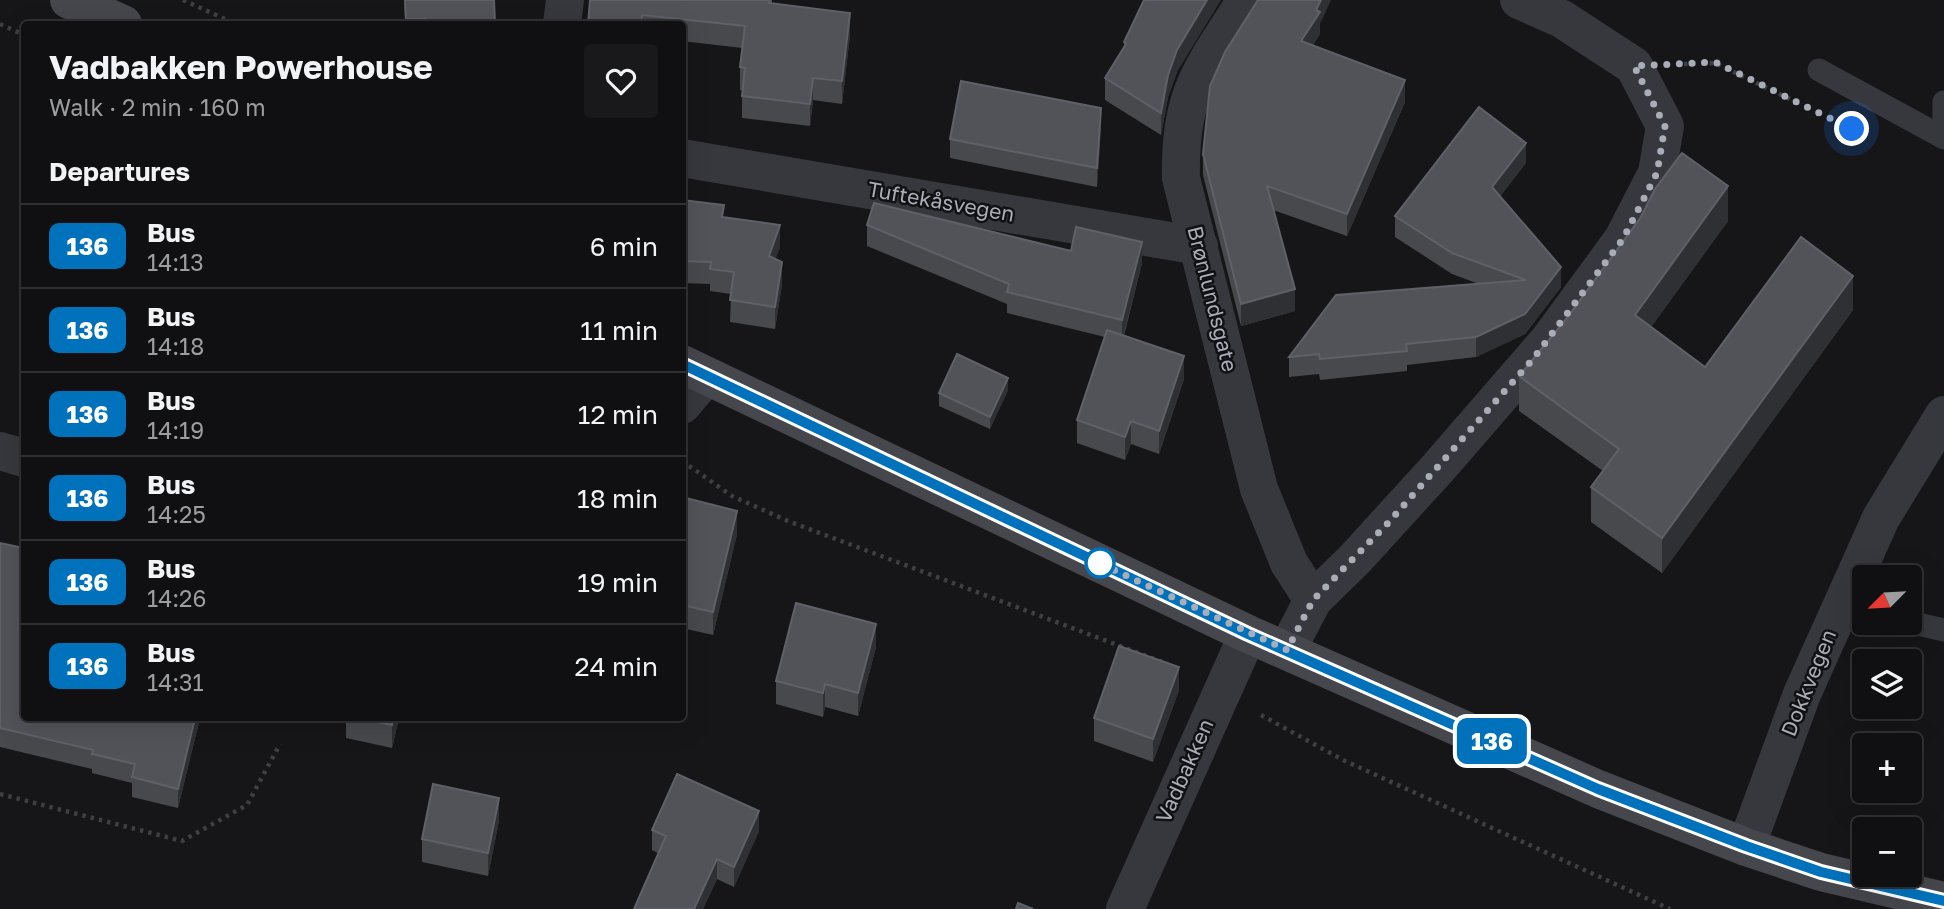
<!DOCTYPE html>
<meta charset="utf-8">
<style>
body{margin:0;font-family:"Golos Text",sans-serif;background:#19191b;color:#f1f3f6;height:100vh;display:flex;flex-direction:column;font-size:26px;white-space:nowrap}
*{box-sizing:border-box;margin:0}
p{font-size:23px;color:#9c9d9f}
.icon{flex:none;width:38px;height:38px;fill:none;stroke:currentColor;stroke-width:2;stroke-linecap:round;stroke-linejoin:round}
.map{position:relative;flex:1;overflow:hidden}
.sheet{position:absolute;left:21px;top:21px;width:665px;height:700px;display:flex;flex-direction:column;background:#101012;border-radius:7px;box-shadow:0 7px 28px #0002,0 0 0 2px #303032}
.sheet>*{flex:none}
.badge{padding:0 14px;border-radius:10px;font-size:24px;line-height:46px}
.needle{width:46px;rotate:246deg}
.tools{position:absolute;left:1852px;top:565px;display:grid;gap:14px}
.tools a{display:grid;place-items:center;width:70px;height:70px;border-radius:7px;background:#101012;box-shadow:0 7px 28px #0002,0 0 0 2px #303032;font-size:35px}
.you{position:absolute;width:35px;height:35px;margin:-18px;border:5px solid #fff;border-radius:50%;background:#1a73e8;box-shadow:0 0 0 10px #1a73e833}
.map>.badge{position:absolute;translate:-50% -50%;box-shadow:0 0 0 4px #fff}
h2{padding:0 28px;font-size:26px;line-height:63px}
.round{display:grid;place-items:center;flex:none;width:74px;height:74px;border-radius:7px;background:#19191b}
.headline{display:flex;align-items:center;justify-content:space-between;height:119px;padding:0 28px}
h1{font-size:33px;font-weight:700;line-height:52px}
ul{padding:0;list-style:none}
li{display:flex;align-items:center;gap:21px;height:84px;padding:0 28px;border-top:2px solid #303032}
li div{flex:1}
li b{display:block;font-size:26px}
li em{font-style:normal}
li .badge{min-width:77px;font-weight:700;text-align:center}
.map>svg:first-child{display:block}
</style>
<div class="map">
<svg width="1944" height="909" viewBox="0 0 1944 909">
<rect width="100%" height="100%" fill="#161618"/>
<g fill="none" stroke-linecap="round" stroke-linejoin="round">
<!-- path -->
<g stroke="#3d3f44" stroke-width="4.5" stroke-dasharray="3.5 5" stroke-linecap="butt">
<path d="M183,0L236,24"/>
<path d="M0,24L24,35"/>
<path d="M1684,64L1715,63L1796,102"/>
<path d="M682,461L732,496L788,521L1168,664"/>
<path d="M1261,715L1343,760L1670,909"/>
<path d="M0,794L182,841L247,805L280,744"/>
</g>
<!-- lane -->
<g stroke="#37383d" stroke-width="23">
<path d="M1819,70L1944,138"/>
<path d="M1944,102V119"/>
<path d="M1840,609L1864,613"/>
<path d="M1909,622L1944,630"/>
</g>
<!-- street -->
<g stroke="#37383d" stroke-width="38">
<path d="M1246,0C1203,69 1179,91 1181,178L1259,489L1289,563L1313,600"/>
<path d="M562,24L565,0"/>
<path d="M682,158L1199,246"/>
<path d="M682,405L706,377"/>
<path d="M0,451L24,458"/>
<path d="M1287,650L1313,600L1355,559L1438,468L1549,340L1623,239L1657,173L1665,126L1634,66L1562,19L1519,0"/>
<path d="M1746,847L1802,694L1881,518L1944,415"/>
<path d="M1125,909L1248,634"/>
</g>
<!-- secondary -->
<g stroke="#45474d" stroke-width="38">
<path d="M69,0L123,24"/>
<path d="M682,364L1248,634L1598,789L1746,847L1821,872L1944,901"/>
</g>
</g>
<!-- wall -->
<g fill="#47494d">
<path d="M404,0H494L495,24H405Z"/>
<path d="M590,0H772V3L850,35L842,104L813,100L810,126L742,118V90H740V67L742,48L682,41V24H588Z"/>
<path d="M1320,24V34L1313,45L1405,102L1347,236L1273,210L1295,311L1241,326L1203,175V154Z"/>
<path d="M1124,42L1177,72L1168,97L1161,135L1105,100V78L1124,49Z"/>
<path d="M1101,127L1097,187L950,158V139Z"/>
<path d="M1526,163L1500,196L1561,287L1525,334L1476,357L1407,365V371L1320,380L1319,374L1289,377V357L1479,284L1452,274L1395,237V216Z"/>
<path d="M682,200L724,218L780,247L775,259L782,284L775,329L730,322L731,294L710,291V284L682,283Z"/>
<path d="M1641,217L1728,221L1651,327L1705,367L1853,310L1662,573L1591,522V487L1603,471L1519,411V376L1567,318Z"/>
<path d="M867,225L1071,251L1142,263L1124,336L1184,379L1159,454L1131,444L1125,460L1077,443V420L1105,337L1007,313V304L867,246Z"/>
<path d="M1008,390L990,429L939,406V393Z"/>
<path d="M682,497L737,534L713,635L682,628Z"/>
<path d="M0,543L24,718H200L178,808L132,797V783L92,773V769L0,747Z"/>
<path d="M876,647L858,716L825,707L823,717L776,704V681Z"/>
<path d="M1179,690L1153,762L1094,741V718Z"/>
<path d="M346,718H399L392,748L346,738Z"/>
<path d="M499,821L488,876L422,862V839Z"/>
<path d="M652,830L759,831L734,887L717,879L703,909H634L658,853L652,850Z"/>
</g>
<!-- shaded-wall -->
<g fill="#2f3033">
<path d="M1207,0H1221L1177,72L1168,97L1161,135V113L1168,75L1177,50Z"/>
<path d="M1321,0H1331L1320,24V34L1301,63V41Z"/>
<path d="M850,13V35L842,104V81Z"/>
<path d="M813,78V100L810,126V104Z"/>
<path d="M1405,80V102L1347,236V214Z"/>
<path d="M1101,108V127L1097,187V168Z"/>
<path d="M1526,143V163L1492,207V187Z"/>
<path d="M1728,186V221L1635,349V315Z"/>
<path d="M780,225V247L769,278V256Z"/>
<path d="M1142,242V263L1122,341V320Z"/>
<path d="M782,262V284L775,329V307Z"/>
<path d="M1561,267V287L1525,334L1476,357V337Z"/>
<path d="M1853,276V310L1662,573V538Z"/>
<path d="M1295,289V311L1241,326V304Z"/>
<path d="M1184,356V379L1159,454V431Z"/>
<path d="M1008,378V390L990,429V417Z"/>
<path d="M1131,421V444L1125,460V437Z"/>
<path d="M737,511V534L713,635V612Z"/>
<path d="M876,624V647L858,716V693Z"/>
<path d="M1179,667V690L1153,762V739Z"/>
<path d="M825,684V707L823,717V693Z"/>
<path d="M195,718H200L178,808V789Z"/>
<path d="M393,718H399L392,748V725Z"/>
<path d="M499,798V821L488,876V853Z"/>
<path d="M759,811V831L734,887V867Z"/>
<path d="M717,859V879L703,909H694Z"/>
</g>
<!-- building -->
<g fill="#525359" stroke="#5f6168" stroke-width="2">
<path d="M405,0H494L495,24H425V19H406Z"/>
<path d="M590,0H770L769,3L850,13L842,81L813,78L810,104L742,96L745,68L740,67L745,26L642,15L641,24H588Z"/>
<path d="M1144,0H1207L1177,50L1168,75L1161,113L1105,78L1126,44L1124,42Z"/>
<path d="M1258,0H1321L1316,10L1320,12L1301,41L1405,80L1347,214L1267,186L1295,289L1241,304L1203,154L1210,86L1225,52Z"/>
<path d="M961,81L1101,108L1097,168L950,139Z"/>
<path d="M1479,107L1526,143L1492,187L1561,267L1525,314L1476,337L1406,344L1407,351L1320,359L1319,354L1289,357L1336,295L1526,280L1452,253L1395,216Z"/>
<path d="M1682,153L1728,186L1635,315L1705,367L1801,237L1853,276L1662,538L1591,487L1619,449L1519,376L1567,318L1641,217L1655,189Z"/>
<path d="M682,200L724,205L722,217L780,225L769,256L782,262L775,307L730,300L734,272L710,269L711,262L682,261Z"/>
<path d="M874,203L1071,251L1076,227L1142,242L1122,320L1007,292L1009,284L867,225Z"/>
<path d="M1107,330L1184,356L1159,431L1131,421L1125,437L1077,420Z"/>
<path d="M957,354L1008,378L990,417L939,393Z"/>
<path d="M682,497L737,511L713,612L682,605Z"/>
<path d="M0,543L24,548V718H195L178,789L132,777L135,764L92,754L93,750L0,728Z"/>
<path d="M796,603L876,624L858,693L825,684L823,693L776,681Z"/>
<path d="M1119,646L1179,667L1153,739L1094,718Z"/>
<path d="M358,718H393L392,725Z"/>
<path d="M677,774L759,811L734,867L717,859L694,909H634L666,836L652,830Z"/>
<path d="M433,784L499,798L488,853L422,839Z"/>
<path d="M1018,903L1033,909H1016Z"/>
</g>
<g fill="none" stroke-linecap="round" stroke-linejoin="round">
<!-- line casing -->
<g stroke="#fff" stroke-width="16">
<path id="line" d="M682,364L1248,634L1598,789L1746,846L1821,872L1944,901"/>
</g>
<!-- line -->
<use href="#line" stroke="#0072bc" stroke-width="10"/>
<!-- walk -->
<path stroke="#a8adb8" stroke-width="7" stroke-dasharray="0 12.6" d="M1100,563L1090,559L1287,650L1313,600L1388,523L1533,359L1623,239L1657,173L1665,126L1634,66L1715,62L1852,129"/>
</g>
<!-- markers -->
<circle fill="#fff" stroke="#0072bc" stroke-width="3.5" cx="1100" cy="563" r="14"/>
<g text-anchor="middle" stroke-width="5" stroke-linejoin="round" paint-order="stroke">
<!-- street labels -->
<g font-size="21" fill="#a8adb8" stroke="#111113">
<text transform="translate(941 202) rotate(10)" y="7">Tuftekåsvegen</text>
<text transform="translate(1212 299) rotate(76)" y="7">Brønlundsgate</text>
<text transform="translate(1809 683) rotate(-68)" y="7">Dokkvegen</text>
<text transform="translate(1185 771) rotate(-66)" y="7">Vadbakken</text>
</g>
</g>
</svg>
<div class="tools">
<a><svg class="needle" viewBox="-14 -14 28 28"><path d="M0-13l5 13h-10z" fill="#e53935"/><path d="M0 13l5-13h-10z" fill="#9c9d9f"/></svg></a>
<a><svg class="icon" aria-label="layers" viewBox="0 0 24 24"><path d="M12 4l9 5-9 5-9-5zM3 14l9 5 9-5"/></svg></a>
<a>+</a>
<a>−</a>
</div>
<div class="you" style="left:1852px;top:129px"></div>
<b class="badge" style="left:1492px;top:741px;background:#0072bc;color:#fff">136</b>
<section class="sheet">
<div class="headline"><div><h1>Vadbakken Powerhouse</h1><p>Walk · 2 min · 160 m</p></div><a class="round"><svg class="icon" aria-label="heart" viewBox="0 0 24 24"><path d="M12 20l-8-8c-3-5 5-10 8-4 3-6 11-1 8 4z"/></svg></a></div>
<h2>Departures</h2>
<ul>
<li><span class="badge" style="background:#0072bc;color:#fff">136</span><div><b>Bus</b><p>14:13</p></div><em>6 min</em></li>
<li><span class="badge" style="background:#0072bc;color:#fff">136</span><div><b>Bus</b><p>14:18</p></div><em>11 min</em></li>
<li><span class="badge" style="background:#0072bc;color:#fff">136</span><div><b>Bus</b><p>14:19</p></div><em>12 min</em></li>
<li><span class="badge" style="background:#0072bc;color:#fff">136</span><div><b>Bus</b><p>14:25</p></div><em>18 min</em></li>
<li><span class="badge" style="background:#0072bc;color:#fff">136</span><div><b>Bus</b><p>14:26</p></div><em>19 min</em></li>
<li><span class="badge" style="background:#0072bc;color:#fff">136</span><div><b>Bus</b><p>14:31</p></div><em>24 min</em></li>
</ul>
</section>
</div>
